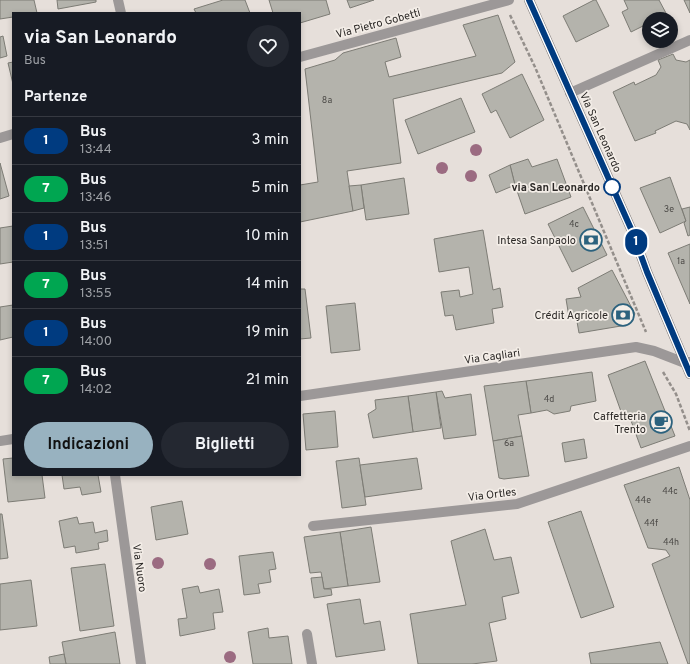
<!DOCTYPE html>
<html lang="it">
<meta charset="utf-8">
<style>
body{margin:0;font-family:Overpass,sans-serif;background:#242831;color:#f1f3f6;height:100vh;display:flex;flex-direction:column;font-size:15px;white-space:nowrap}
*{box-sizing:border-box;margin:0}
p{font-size:13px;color:#9ea1a6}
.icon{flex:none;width:22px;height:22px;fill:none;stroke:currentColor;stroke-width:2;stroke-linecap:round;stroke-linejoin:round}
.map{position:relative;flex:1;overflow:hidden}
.details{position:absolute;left:12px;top:12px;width:289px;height:464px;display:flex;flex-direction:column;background:#171b24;border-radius:0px;box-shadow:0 2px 6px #0003}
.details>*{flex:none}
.badge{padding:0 8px;border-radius:13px;font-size:14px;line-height:26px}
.controls{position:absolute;left:642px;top:12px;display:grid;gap:8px}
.controls a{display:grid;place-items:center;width:36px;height:36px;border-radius:50%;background:#171b24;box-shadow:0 2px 6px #0003;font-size:20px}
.map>.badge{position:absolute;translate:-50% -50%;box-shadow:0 0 0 2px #fff}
h2{padding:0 12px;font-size:15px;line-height:36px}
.round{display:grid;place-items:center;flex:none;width:42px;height:42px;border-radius:21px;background:#242831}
.head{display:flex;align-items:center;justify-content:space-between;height:68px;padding:0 12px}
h1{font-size:19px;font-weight:700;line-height:30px}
.button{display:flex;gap:8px;margin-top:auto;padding:8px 12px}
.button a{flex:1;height:46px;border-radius:24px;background:#98b2c0;color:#111;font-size:16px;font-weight:700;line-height:46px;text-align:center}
.button a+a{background:#242831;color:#f1f3f6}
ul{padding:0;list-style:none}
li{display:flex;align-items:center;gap:12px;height:48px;padding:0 12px;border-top:1px solid #363941}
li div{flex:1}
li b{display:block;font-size:15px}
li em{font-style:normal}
li .badge{min-width:44px;font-weight:700;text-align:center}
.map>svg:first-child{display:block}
</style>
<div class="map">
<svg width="690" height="664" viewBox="0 0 690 664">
<rect width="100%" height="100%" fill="#e6dfda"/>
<!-- building -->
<g fill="#b4b3ac" stroke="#7d7c75">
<path d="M0,0H34L37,13H13V17L0,19Z"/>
<path d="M57,0H96V2L58,9Z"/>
<path d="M223,0H245L250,13H196L194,9Z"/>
<path d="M269,0H326L330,14L300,23V13H273Z"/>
<path d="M347,0H374L350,8Z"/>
<path d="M594,0H596L609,26L576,42L563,16Z"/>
<path d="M624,0H659L667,15L658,19H649V23L631,32L622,12L628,9Z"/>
<path d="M684,0H690V13Z"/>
<path d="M498,15L515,62L502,73L393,99L401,163L347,171L353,211L300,222V185L318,182L305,69L335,60L343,53L396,38L401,57L385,62L389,77L476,56L463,25Z"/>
<path d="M3,36L7,56L0,58V37Z"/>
<path d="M673,54L676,60L686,62L690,60V130L687,124L676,121L655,131L656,133L635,141L613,92L634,82L635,85L656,75L661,67L658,60Z"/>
<path d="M13,62V84L8,63Z"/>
<path d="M522,74L544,120L510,138L496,110L491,113L482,94Z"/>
<path d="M461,98L475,132L418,154L405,120Z"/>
<path d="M528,159L532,167L557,159L571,197L525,214L515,185L510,165Z"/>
<path d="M0,163L9,196L0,199Z"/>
<path d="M510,165L515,185L496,193L489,175Z"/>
<path d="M670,177L686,221L660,233L640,188Z"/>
<path d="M404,178L409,214L366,220L361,185Z"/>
<path d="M361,185L364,208L353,211L349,186Z"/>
<path d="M583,207L607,255L572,272L548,224Z"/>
<path d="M690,207V235L688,236L684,223L686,221L682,209Z"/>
<path d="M13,226V262L0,264V228Z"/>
<path d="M483,230L493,290L500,288L503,307L492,309L494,323L456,330L453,315L445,316L441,292L459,290L460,297L473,294L469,267L439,272L434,239Z"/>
<path d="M690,244V304L668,253Z"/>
<path d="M612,270L635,314L627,325L579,333L576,316L569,317L566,299L581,297L578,288Z"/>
<path d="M300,289H305L311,338L300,339Z"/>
<path d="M355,303L360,350L331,353L326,306Z"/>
<path d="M13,305V337L0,340V307Z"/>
<path d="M645,361L675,436L641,448L630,418L624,420L608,375Z"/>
<path d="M592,372L596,401L571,406L570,411L554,414L547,410L531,413L526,381Z"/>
<path d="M526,381L531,413L518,415L522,436L493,441L484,386Z"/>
<path d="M442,391L445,398L471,394L476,435L444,439L436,392Z"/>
<path d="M436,392L441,428L413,432L408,396Z"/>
<path d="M408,396L413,432L373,438L368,414L376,409L375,400Z"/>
<path d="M335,411L338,447L306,450L303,414Z"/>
<path d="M522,436L529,476L504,479L499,478L493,441Z"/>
<path d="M584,439L587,458L565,462L562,443Z"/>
<path d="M13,458V475H42L45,498L8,502L3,459Z"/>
<path d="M359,458L366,505L342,508L336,461Z"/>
<path d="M417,458L422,489L365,497L360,465Z"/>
<path d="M679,467L690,500V664H688L652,564L670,556L666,550L648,548L624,485Z"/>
<path d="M62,475H98L101,492L82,495L80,487L64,489Z"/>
<path d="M182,501L188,534L156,540L151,507Z"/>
<path d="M581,511L614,607L581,618L548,522Z"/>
<path d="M0,514H2L8,558L0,559Z"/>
<path d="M77,517L79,524L93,522L95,533L107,530L108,541L98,543L99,549L76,553L75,546L64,548L59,521Z"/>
<path d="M371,527L380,582L348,586L340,532Z"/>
<path d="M485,529L494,560L511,557L519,593L502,597L506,619L489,623L497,661L472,664H418L410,614L466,605L451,541Z"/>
<path d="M340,532L348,586L324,589L321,572L310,573L304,537Z"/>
<path d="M273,552L276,569L269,570L271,582L258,584L260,593L244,595L239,556Z"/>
<path d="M105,564L114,626L80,631L71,568Z"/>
<path d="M322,577L324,589H331L332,595L314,598L311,578Z"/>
<path d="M31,580L37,626L0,630V584Z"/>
<path d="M198,586L200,593L219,589L223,612L213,613L215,629L180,636L178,619L187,618L182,589Z"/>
<path d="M360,599L364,624L380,621L385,650L336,657L327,604Z"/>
<path d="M268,628L269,638L288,636L292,664H253L248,632Z"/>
<path d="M115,632L120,664H66L62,642Z"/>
<path d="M660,642L668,664H591L589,653Z"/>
<path d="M64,654L66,664H50L49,657Z"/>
</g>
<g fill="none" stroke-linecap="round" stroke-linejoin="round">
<!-- path -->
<g stroke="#948f8b" stroke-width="2.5" stroke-dasharray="4 2" stroke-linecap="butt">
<path d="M510,15L535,67L646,332"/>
<path d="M663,372L676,394L690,431"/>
</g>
<!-- minor -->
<g stroke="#9c9898" stroke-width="10">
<path d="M118,0L121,13"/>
<path d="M300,57L509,0"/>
<path d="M570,93L690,40"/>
<path d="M0,138L13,134"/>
<path d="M115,475L141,664"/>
<path d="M313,526L517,504L690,446"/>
<path d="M307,634L312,664"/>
</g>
<!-- tertiary -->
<g stroke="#9c9898" stroke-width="10">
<path d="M300,396L636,347L654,351L685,363L690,362"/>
<path d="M0,441L13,439"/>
</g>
<!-- secondary -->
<path stroke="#7b7675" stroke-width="10" d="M529,0L632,231L647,272L690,374"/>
</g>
<!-- trees -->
<g fill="#9b6b81">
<circle cx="476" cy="150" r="6"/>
<circle cx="442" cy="168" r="6"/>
<circle cx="471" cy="176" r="6"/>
<circle cx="158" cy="563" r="6"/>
<circle cx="210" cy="564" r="6"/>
<circle cx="230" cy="657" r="6"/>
</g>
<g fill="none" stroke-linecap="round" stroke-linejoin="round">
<!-- line casing -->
<g stroke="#fff" stroke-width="9">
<path id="line" d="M529,0L632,231L647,272L690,374"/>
</g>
<!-- line -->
<use href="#line" stroke="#003b80" stroke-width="6"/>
</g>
<!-- icons -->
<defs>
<g id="bank-ring" transform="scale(1.15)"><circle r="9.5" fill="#f3ede7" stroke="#2c627e" stroke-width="1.5"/><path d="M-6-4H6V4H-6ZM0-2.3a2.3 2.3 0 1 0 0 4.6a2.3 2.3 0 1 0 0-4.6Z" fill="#2c627e"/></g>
<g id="cafe-ring" transform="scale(1.15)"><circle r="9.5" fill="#f3ede7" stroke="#2c627e" stroke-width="1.5"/><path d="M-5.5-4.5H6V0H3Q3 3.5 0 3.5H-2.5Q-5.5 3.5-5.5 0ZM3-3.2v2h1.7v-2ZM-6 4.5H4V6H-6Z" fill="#2c627e"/></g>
</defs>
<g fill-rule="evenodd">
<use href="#bank-ring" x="591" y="240"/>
<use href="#bank-ring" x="623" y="315"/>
<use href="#cafe-ring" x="661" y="422"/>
</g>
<!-- markers -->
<circle fill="#fff" stroke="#003b80" stroke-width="2" cx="612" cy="187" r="8"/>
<g text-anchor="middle" stroke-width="3.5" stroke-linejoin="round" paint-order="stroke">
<!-- number labels -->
<g font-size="9" fill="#4d4b48">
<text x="327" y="103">8a</text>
<text x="669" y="212">3e</text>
<text x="574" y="227">4c</text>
<text x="681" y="264">1a</text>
<text x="549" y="402">4d</text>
<text x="509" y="446">6a</text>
<text x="670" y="494">44c</text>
<text x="643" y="503">44e</text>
<text x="651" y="526">44f</text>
<text x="671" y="545">44h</text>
</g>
<!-- street labels -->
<g font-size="11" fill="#2b2826" stroke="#f3ede7">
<text transform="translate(378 23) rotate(-15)" y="4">Via Pietro Gobetti</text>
<text transform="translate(601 132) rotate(66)" y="4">Via San Leonardo</text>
<text transform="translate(492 356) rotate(-8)" y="4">Via Cagliari</text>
<text transform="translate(492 494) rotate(-7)" y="4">Via Ortles</text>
<text transform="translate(140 568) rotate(82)" y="4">Via Nuoro</text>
</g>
<!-- stop labels -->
<g font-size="11" font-weight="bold" fill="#2b2826" stroke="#f3ede7" text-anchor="end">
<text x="600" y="191">via San Leonardo</text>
</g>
<!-- poi labels -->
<g font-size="11" fill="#2b2826" stroke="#f3ede7" text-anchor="end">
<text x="576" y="244">Intesa Sanpaolo</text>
<text x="608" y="319">Crédit Agricole</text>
<text x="646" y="420">Caffetteria<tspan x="646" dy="13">Trento</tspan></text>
</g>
</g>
</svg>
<div class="controls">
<a><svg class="icon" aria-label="layers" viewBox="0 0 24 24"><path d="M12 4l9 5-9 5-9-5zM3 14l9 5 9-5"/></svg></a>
</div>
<b class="badge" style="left:636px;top:242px;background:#003b80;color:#fff">1</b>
<section class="details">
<div class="head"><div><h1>via San Leonardo</h1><p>Bus</p></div><a class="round"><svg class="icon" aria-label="heart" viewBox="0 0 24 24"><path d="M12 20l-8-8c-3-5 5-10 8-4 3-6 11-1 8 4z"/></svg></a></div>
<h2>Partenze</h2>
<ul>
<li><span class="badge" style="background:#003b80;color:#fff">1</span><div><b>Bus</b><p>13:44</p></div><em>3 min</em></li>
<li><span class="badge" style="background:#00a651;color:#fff">7</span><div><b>Bus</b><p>13:46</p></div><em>5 min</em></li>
<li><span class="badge" style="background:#003b80;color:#fff">1</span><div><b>Bus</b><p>13:51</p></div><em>10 min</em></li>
<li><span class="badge" style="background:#00a651;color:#fff">7</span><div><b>Bus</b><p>13:55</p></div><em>14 min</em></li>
<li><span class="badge" style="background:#003b80;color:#fff">1</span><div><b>Bus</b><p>14:00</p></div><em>19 min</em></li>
<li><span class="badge" style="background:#00a651;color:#fff">7</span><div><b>Bus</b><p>14:02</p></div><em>21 min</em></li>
</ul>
<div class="button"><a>Indicazioni</a><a>Biglietti</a></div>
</section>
</div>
